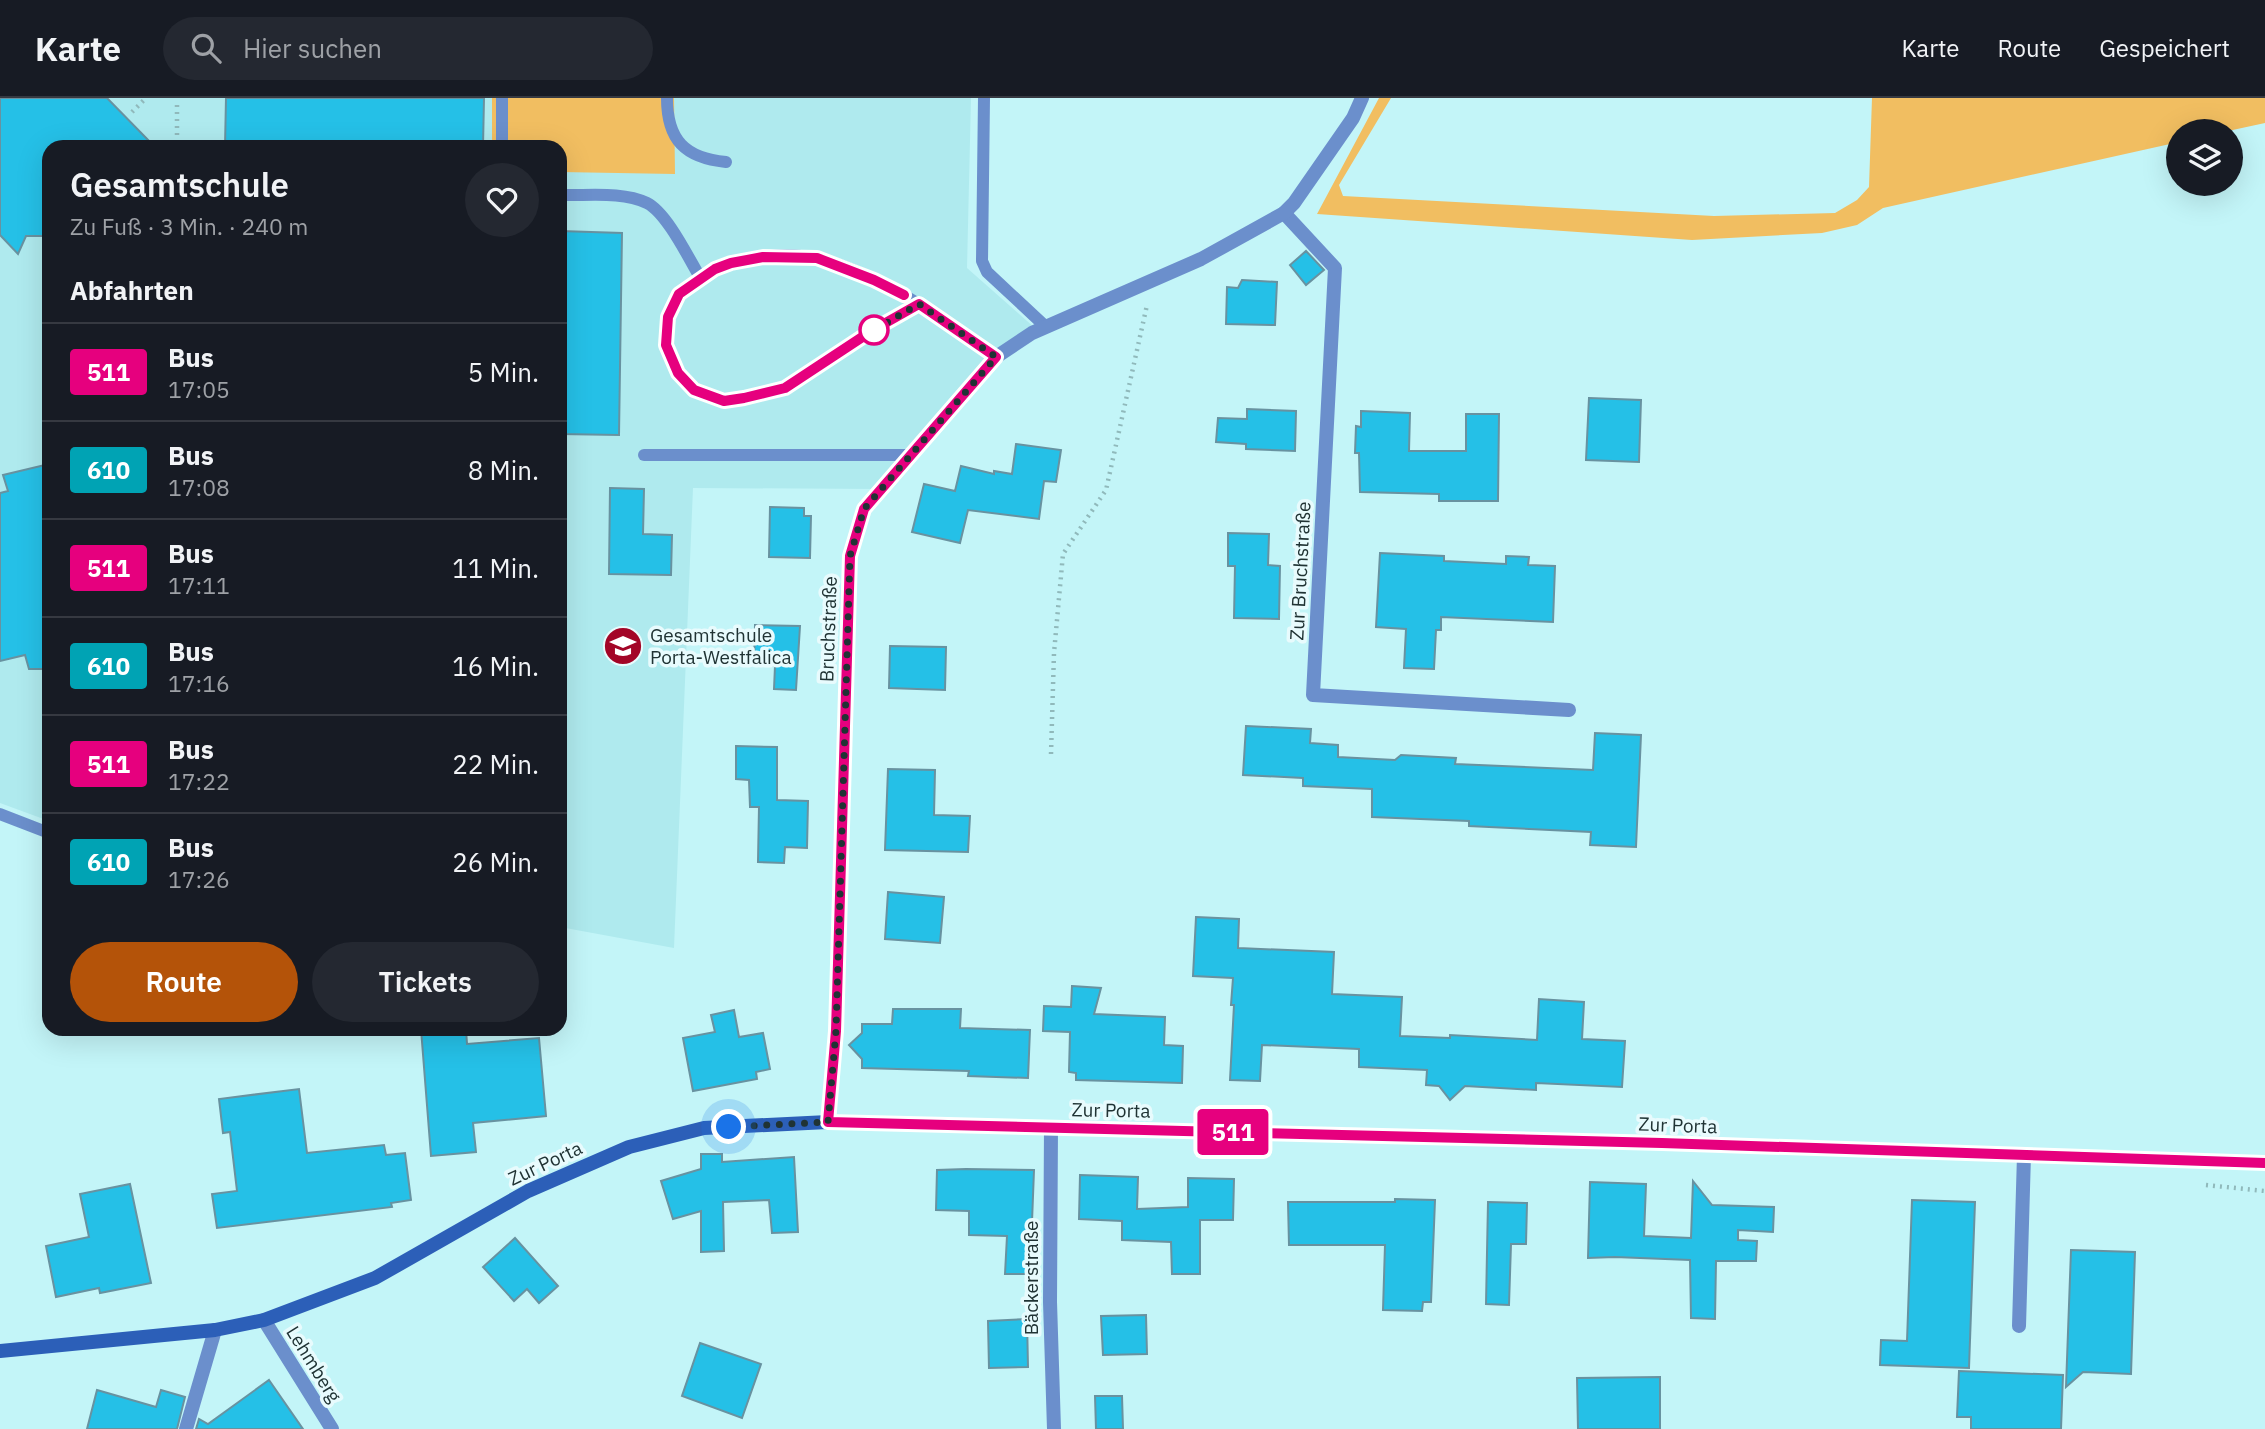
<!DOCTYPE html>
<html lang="de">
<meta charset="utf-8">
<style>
body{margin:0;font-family:"IBM Plex Sans",sans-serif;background:#242831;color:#f1f3f6;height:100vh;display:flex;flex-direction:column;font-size:26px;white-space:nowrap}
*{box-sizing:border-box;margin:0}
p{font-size:23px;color:#9ea1a6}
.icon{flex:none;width:38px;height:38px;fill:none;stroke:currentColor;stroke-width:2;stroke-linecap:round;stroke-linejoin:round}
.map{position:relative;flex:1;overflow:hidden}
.details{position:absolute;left:42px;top:42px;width:525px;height:896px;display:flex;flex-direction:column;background:#171b24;border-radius:21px;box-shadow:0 7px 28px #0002}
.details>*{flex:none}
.badge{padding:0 14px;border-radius:5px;font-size:24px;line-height:46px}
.buttons{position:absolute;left:2166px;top:21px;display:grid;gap:14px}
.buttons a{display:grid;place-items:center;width:77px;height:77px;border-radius:50%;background:#171b24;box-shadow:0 7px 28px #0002;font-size:35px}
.you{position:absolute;width:35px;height:35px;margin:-18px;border:5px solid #fff;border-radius:50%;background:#1a73e8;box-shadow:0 0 0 10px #1a73e833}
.map>.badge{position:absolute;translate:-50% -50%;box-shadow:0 0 0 4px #fff}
h2{padding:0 28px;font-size:26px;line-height:63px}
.round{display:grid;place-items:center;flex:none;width:74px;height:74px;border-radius:37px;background:#242831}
.summary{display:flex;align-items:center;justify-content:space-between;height:119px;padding:0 28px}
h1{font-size:33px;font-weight:600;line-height:52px}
.action{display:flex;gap:14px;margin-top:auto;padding:14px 28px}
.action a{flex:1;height:80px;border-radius:42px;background:#b45309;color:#fff;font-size:28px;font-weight:600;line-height:80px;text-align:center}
.action a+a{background:#242831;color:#f1f3f6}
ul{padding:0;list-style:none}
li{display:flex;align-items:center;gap:21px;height:98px;padding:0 28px;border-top:2px solid #363941}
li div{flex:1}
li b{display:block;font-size:26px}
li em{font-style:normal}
li .badge{min-width:77px;font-weight:700;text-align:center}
header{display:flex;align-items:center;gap:42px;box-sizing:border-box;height:98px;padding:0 35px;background:#171b24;border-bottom:2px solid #363941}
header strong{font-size:33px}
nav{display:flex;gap:38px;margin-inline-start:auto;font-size:24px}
.search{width:490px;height:63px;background:#242831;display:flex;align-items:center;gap:18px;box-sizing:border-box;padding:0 24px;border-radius:38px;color:#9ea1a6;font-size:26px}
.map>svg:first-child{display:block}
</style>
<header>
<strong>Karte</strong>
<div class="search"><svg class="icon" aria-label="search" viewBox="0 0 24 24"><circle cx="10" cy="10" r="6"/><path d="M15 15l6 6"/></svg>Hier suchen</div>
<nav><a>Karte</a><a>Route</a><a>Gespeichert</a></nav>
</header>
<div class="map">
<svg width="2265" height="1331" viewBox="0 0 2265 1331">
<rect width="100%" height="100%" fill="#c3f5f8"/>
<!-- built -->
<path fill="#afeaee" d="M0,0H971L967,170L1035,230L1027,234L878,391L693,390L674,850L560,829V49H49V723L0,705Z"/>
<!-- green -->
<g fill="#f1be61">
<path d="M492,0H674L675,76L560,74V49H492Z"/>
<path d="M1379,0H1391L1339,87L1343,98L1714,118L1835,115L1857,102L1869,89L1872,0H2265V25L2228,33H2179V44L1883,110L1857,127L1822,135L1692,142L1317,116Z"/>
</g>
<!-- building -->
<g fill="#25c0e7" stroke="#6892a0" stroke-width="2">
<path d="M0,0H107L155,49H49V138H26L18,156L0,137Z"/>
<path d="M226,0H484L483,49H225Z"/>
<path d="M560,133L622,135L619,337L560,336Z"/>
<path d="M1306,153L1324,172L1306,187L1290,167Z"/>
<path d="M1242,182L1277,184L1275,227L1226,226L1227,189L1238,190Z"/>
<path d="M1589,300L1641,302L1639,364L1586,362Z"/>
<path d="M1247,311L1296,313L1295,353L1246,351V346L1216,344L1218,320L1247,321Z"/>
<path d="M1361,313L1410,315L1409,353H1466V316H1499L1498,403H1439V396L1360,394L1359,355H1355L1356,328L1361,329Z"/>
<path d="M1016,346L1061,352L1056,384L1044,383L1039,421L968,412L960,445L912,434L924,386L955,393L961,368L994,376V373L1012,376Z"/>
<path d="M49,366V571H29L25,557L0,563V395L8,393L3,377Z"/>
<path d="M610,390L644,391L643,436L672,437L671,477L609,476Z"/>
<path d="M770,409L804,410V418H811L810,460L769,459Z"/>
<path d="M1228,435L1269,436L1268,467L1280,468L1279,521L1234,520L1235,468H1228Z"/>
<path d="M1380,455L1444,458V463L1506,466V458L1529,459L1528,467L1555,468L1553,524L1441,519V532H1436L1434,571L1404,570L1406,531L1376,529Z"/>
<path d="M755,527L800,528L796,592L774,591L775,568L754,567Z"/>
<path d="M890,548L946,549L945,592L889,590Z"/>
<path d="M1246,628L1311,631L1310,645L1338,647V659L1395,662L1401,657L1456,660L1455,666L1593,672L1595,635L1641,637L1636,749L1590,747L1591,734L1469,728V723L1372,719V691L1303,688V680L1243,677Z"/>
<path d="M736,648L777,649V702L808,703L807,750L785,749L784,765L758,764L759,709H750L749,682L736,681Z"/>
<path d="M888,671L935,672L934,717L970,718L968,754L885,752Z"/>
<path d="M888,794L944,799L940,845L885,841Z"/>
<path d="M1196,819L1239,821L1238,850L1334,854L1332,896L1402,899L1400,938L1450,940V937L1537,942L1539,901L1584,904L1582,941L1625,943L1622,989L1536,985V992L1465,988L1450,1002L1439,988L1426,987L1427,972L1359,969V951L1262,947L1260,983L1230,982L1234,907H1231L1233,880L1193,878Z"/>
<path d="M1072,888L1101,890L1094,916L1165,919L1164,947L1183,948L1182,985L1076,982V975L1069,974L1070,934L1043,933L1044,908L1071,909Z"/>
<path d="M893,911H961L960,930L1030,932L1028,980L968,978L969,973L862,970V961L849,947L862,935V926H892Z"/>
<path d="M734,912L739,939L763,935L770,971L756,974L757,981L693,993L683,940L715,934L711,917Z"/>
<path d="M421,931H466L467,946L539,940L546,1018L473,1025L476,1054L431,1058Z"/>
<path d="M299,991L307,1055L384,1047L386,1057L405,1055L411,1102L391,1105L392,1109L217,1130L212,1096L237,1093L230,1034L223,1035L219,1001Z"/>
<path d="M701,1056H722V1064L794,1059L798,1134L772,1135L769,1102L723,1104L724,1153L701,1154V1113L673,1121L661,1083L701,1071Z"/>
<path d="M966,1071L1034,1072L1030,1176H1005L1007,1138L969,1137V1113L936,1112L937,1072Z"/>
<path d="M1080,1077L1138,1079L1137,1111L1188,1109V1080L1234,1081L1233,1122H1200V1176H1172L1171,1144L1122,1142V1123L1079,1121Z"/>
<path d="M1693,1083L1712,1107L1774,1109L1773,1134L1738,1132V1142L1757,1143L1756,1163H1716L1715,1221L1691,1220L1690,1162L1615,1159L1588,1160L1590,1084L1646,1086L1644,1138L1691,1140Z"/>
<path d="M130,1086L151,1185L100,1195L99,1190L56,1199L46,1148L89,1139L80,1096Z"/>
<path d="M1395,1101L1435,1102L1431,1204H1423L1422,1213L1383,1212L1385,1147H1289L1288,1104H1395Z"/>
<path d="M1912,1102L1975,1104L1969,1270L1880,1267L1881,1242L1907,1243Z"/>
<path d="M1488,1104L1527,1105L1526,1146H1511L1509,1207L1486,1206Z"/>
<path d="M515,1140L558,1188L539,1205L527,1191L514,1203L483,1169Z"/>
<path d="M2071,1152L2135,1154L2131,1276L2083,1274L2066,1289Z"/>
<path d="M1146,1217L1147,1256L1103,1257L1101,1218Z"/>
<path d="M1027,1221L1028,1269L989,1270L988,1223Z"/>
<path d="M700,1245L761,1266L742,1320L682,1298Z"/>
<path d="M1959,1273L2063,1277L2061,1331H1971V1319H1957Z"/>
<path d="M1660,1279V1331H1578L1577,1280Z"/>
<path d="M269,1282L303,1331H196L199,1321L208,1326Z"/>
<path d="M97,1292L156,1309L161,1292L185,1299L177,1331H87Z"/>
<path d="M1095,1298H1122L1123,1331H1096Z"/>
</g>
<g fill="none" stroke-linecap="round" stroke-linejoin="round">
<!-- path -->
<g stroke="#90b9bb" stroke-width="4.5" stroke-dasharray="2 5" stroke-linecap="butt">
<path d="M177,7V49"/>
<path d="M132,14L146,0"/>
<path d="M1051,656L1054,555L1063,456L1106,392L1147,207"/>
<path d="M2206,1087L2265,1093"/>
</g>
<!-- service -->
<g stroke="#6b8fcc" stroke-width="12">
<path d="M502,0V49"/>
<path d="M667,0C667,42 685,60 726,64"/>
<path d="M984,0L982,163L987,174L1046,229"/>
<path d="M560,97C587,98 622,93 647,105C667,115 689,161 701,181"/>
<path d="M919,206C888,224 858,242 828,262C814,271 799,284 783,290C767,296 744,302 726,302C720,302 713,299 706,296C667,282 657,233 678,199C681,193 689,190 694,186C701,181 708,174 716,171C742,158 787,154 815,160C881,175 942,221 996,259"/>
<path d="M644,357H908"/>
<path d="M0,716L49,735"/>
</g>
<!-- minor -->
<g stroke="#6b8fcc" stroke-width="14">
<path d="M1284,115L1335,170L1313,597L1569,612"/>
<path d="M828,1024L836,933L850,458L864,411L996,259L1032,235L1201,161L1284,115L1294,105L1353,20L1362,0"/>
<path d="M1051,1029L1050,1204L1054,1331"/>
<path d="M264,1222L332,1331"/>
<path d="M2019,1228L2024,1057"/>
<path d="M186,1331L215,1232"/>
</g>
<!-- secondary -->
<path stroke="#2c5fb8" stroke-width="14" d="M0,1253L215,1232L264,1222L375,1180L528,1093L629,1049L704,1030L828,1024L1663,1045L2265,1065"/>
</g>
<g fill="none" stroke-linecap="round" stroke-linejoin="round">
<!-- line casing -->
<g stroke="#fff" stroke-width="16">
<path id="line" d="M904,197L874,182L817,160L763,159L731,165L715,171L679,196L668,219L666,247L678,275L694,292L724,303L744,300L785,290L873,232L919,206L996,259L864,411L850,458L836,933L828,1024L1662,1045L2265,1065"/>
</g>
<!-- line -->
<use href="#line" stroke="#e6007e" stroke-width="10"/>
<!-- walk -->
<path stroke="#203334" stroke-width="7" stroke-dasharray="0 12.6" d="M729,1029L828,1024L836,933L850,458L864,411L996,259L919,206L874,232"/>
</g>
<!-- icons -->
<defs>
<g id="school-disc" transform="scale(2.0125)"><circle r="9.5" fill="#a30527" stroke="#e8fbfd"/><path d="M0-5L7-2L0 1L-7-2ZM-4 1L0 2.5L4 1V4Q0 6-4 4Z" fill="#fff"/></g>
</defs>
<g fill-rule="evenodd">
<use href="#school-disc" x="623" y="548"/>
</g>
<!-- markers -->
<circle fill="#fff" stroke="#e6007e" stroke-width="3.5" cx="874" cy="232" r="14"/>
<g text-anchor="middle" stroke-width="7" stroke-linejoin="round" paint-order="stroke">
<!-- street labels -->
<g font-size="19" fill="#203334" stroke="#e8fbfd">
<text transform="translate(1300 473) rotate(-87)" y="7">Zur Bruchstraße</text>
<text transform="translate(828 531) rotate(-88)" y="7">Bruchstraße</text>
<text transform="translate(1111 1012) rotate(1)" y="7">Zur Porta</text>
<text transform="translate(1678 1027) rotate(2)" y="7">Zur Porta</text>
<text transform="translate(545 1065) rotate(-25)" y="7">Zur Porta</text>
<text transform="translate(1031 1180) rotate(-90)" y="7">Bäckerstraße</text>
<text transform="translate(314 1266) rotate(58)" y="7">Lehmberg</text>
</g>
<!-- poi labels -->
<g font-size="19" fill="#203334" stroke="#e8fbfd" text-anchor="start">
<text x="650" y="544">Gesamtschule<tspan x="650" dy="22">Porta-Westfalica</tspan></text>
</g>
</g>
</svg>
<div class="buttons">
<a><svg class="icon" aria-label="layers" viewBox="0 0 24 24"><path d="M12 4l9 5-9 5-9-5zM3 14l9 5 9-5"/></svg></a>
</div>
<div class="you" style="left:729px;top:1029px"></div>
<b class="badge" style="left:1233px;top:1034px;background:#e6007e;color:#fff">511</b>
<section class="details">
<div class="summary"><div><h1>Gesamtschule</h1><p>Zu Fuß · 3 Min. · 240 m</p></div><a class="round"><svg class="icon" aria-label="heart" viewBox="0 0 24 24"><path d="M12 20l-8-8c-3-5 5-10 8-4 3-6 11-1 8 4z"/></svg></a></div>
<h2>Abfahrten</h2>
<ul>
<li><span class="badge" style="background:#e6007e;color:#fff">511</span><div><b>Bus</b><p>17:05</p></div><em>5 Min.</em></li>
<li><span class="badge" style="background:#00a3b4;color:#fff">610</span><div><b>Bus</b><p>17:08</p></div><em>8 Min.</em></li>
<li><span class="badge" style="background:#e6007e;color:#fff">511</span><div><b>Bus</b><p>17:11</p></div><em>11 Min.</em></li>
<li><span class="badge" style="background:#00a3b4;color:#fff">610</span><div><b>Bus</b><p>17:16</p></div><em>16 Min.</em></li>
<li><span class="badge" style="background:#e6007e;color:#fff">511</span><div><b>Bus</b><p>17:22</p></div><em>22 Min.</em></li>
<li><span class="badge" style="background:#00a3b4;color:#fff">610</span><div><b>Bus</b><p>17:26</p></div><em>26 Min.</em></li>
</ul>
<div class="action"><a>Route</a><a>Tickets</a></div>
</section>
</div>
